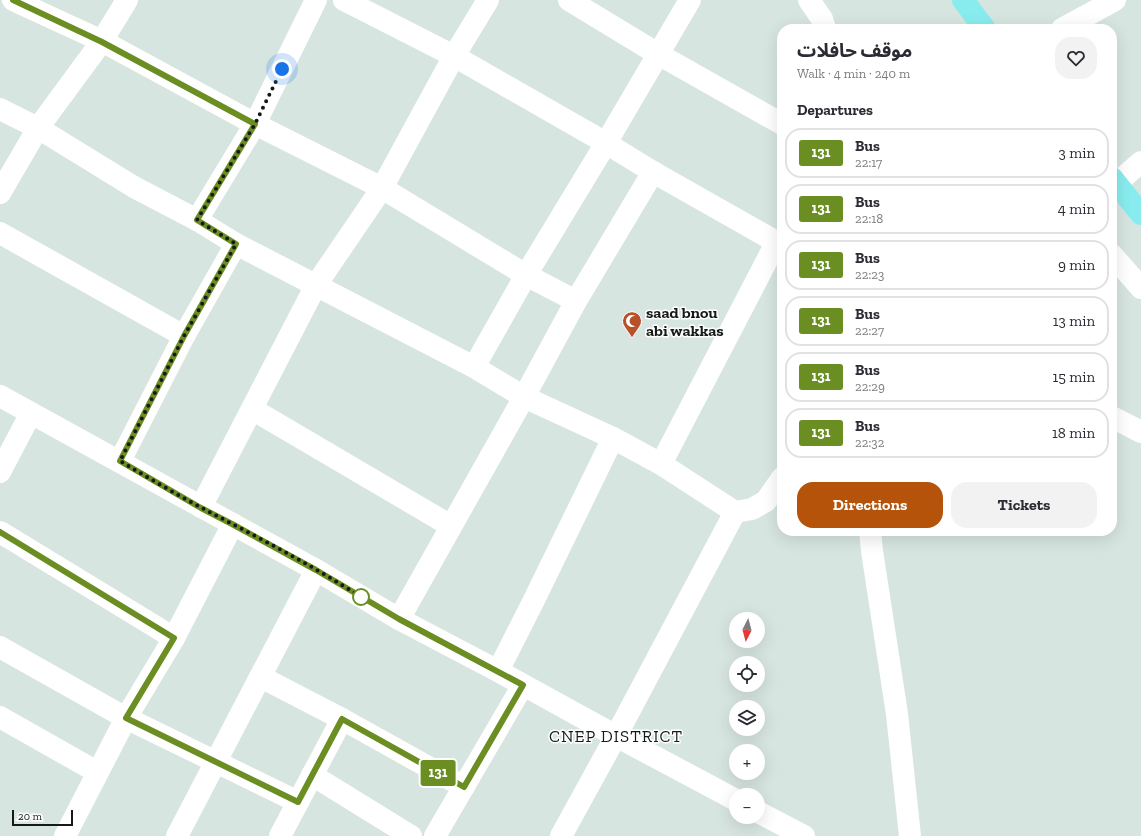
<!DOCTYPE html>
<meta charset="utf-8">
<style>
body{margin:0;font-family:"Zilla Slab","Noto Sans Arabic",serif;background:#f2f2f3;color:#2b2b33;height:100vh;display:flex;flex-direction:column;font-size:15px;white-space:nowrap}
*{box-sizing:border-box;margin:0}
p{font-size:13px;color:#7c7c81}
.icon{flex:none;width:22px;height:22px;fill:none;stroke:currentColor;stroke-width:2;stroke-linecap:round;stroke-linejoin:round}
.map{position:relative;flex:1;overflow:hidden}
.side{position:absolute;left:777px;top:24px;width:340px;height:512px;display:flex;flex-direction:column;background:#fff;border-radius:16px;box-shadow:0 4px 16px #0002}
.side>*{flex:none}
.badge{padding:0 8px;border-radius:3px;font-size:14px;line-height:26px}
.needle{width:26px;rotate:186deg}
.buttons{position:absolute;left:729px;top:612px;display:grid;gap:8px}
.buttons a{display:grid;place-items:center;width:36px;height:36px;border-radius:50%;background:#fff;box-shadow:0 4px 16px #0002;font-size:20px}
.scale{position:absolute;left:12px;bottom:10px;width:61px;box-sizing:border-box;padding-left:4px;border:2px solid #151a18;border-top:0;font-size:11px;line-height:14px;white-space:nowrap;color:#151a18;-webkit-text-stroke:3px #fff;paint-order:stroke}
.you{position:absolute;width:20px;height:20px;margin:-10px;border:3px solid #fff;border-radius:50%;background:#1a73e8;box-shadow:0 0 0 6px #1a73e833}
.map>.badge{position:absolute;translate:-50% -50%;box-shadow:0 0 0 2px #fff}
h2{padding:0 20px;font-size:15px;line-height:36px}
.round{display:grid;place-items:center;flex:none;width:42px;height:42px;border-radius:16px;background:#f2f2f3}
.overview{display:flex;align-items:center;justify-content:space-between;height:68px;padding:0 20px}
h1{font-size:19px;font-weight:700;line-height:30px}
.cta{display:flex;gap:8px;margin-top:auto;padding:8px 20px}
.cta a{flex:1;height:46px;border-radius:16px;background:#b45309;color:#fff;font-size:16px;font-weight:700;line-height:46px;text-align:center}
.cta a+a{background:#f2f2f3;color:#2b2b33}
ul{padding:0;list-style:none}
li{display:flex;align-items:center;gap:12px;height:50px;margin:0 8px 6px;padding:0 12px;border:2px solid #e1e1e2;border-radius:16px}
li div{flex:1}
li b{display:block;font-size:15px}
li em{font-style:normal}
li .badge{min-width:44px;font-weight:700;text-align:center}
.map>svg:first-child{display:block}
</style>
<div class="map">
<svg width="1141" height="836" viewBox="0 0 1141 836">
<rect width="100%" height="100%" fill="#d7e5e0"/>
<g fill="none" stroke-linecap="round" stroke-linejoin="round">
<!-- minor -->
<g stroke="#fff" stroke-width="22">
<path d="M13,0L102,41L255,124L382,188L526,275L576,301"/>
<path d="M344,0L454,56L606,143L653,172L782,245"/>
<path d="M569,0L658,54L782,124"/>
<path d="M809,0L822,19L825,29"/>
<path d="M1062,29L1115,0"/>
<path d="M0,109L38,128L134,187L197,220L236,244L474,367L524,397L613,438L661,464L735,512"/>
<path d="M1117,183L1141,162"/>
<path d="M0,193L38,128L102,41L127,0"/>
<path d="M197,220L255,124L316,0"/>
<path d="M0,233L184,336"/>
<path d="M1112,255L1141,288"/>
<path d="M474,367L526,275L606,143L690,0"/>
<path d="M252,409L451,526"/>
<path d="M1112,417L1141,432"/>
<path d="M120,461L184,336L236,244"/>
<path d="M661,464L776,243"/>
<path d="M0,472L31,413"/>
<path d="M201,507L316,285L382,188L454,56L488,0"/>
<path d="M870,531L872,551L897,714L910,836"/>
<path d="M0,532L174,638"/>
<path d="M399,619L524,397L576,301L653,172"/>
<path d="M0,647L126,718L298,802"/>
<path d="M498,671L533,602L613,438"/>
<path d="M261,677L342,719L464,787"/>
<path d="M0,717L97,772"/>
<path d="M616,736L735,512L752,509L766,501L782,478"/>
<path d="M312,775L411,836"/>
<path d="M65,836L126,718L174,638L233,524"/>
<path d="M177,836L316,570"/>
<path d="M280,836L342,719"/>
<path d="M435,836L523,685"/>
</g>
<!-- secondary -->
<g stroke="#fff" stroke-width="22">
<path d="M0,396L316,570L399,619L498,671L616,736L736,800"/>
<path d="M758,812L804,836"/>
<path d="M561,836L616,736"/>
</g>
<!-- primary -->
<g stroke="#88ecee" stroke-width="22">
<path d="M963,0L985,29"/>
<path d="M1112,178L1141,214"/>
</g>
</g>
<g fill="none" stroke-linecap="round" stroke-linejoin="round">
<!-- line casing -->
<g stroke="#fff" stroke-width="9">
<path id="line" d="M0,532L174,638L126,718L298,802L342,719L464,787L523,685L399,619L316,570L232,524L201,508L120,461L184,336L236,244L197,220L255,124L102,42L13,0"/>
</g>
<!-- line -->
<use href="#line" stroke="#6b8e23" stroke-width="6"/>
<!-- walk -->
<path stroke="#151a18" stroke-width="4" stroke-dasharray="0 7.2" d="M282,69L255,124L197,220L236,244L184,336L120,461C147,477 174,493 202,508C255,536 310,564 361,597"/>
</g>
<!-- icons -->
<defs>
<g id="mosque-pin" transform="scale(1)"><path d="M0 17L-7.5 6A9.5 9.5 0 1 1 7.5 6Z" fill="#b85129" stroke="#fff"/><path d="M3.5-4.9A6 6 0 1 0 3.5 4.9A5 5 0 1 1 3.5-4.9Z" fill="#fff"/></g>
</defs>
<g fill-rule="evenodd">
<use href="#mosque-pin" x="632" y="321"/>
</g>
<!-- markers -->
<circle fill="#fff" stroke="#6b8e23" stroke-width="2" cx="361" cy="597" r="8"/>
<g text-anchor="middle" stroke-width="3" stroke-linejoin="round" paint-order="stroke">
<!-- poi labels -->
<g font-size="16" font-weight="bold" fill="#151a18" stroke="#fff" text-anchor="start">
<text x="646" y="318">saad bnou<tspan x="646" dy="18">abi wakkas</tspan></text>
</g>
<!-- neighbourhood labels -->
<g font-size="17" letter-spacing="1" fill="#151a18" stroke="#fff">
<text x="616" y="742">CNEP DISTRICT</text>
</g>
</g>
</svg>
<div class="buttons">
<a><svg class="needle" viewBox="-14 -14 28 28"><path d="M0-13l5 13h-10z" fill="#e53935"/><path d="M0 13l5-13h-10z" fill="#7c7c81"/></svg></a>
<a><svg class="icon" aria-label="locate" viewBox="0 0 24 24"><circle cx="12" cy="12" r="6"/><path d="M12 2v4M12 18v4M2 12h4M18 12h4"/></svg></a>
<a><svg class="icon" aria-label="layers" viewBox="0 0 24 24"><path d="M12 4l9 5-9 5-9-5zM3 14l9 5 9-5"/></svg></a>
<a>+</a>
<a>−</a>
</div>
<div class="scale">20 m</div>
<div class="you" style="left:282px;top:69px"></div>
<b class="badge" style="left:438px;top:773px;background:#6b8e23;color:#fff">131</b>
<section class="side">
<div class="overview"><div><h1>موقف حافلات</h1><p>Walk · 4 min · 240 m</p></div><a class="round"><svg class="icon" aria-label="heart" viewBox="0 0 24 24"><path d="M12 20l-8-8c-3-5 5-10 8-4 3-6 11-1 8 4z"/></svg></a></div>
<h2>Departures</h2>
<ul>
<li><span class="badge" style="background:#6b8e23;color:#fff">131</span><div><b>Bus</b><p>22:17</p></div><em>3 min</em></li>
<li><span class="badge" style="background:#6b8e23;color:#fff">131</span><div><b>Bus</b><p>22:18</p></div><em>4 min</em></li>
<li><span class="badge" style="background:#6b8e23;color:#fff">131</span><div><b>Bus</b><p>22:23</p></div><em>9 min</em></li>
<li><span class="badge" style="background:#6b8e23;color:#fff">131</span><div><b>Bus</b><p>22:27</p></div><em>13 min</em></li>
<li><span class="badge" style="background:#6b8e23;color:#fff">131</span><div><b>Bus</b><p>22:29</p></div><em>15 min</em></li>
<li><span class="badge" style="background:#6b8e23;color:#fff">131</span><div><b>Bus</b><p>22:32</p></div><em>18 min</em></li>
</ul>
<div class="cta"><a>Directions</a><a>Tickets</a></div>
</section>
</div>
